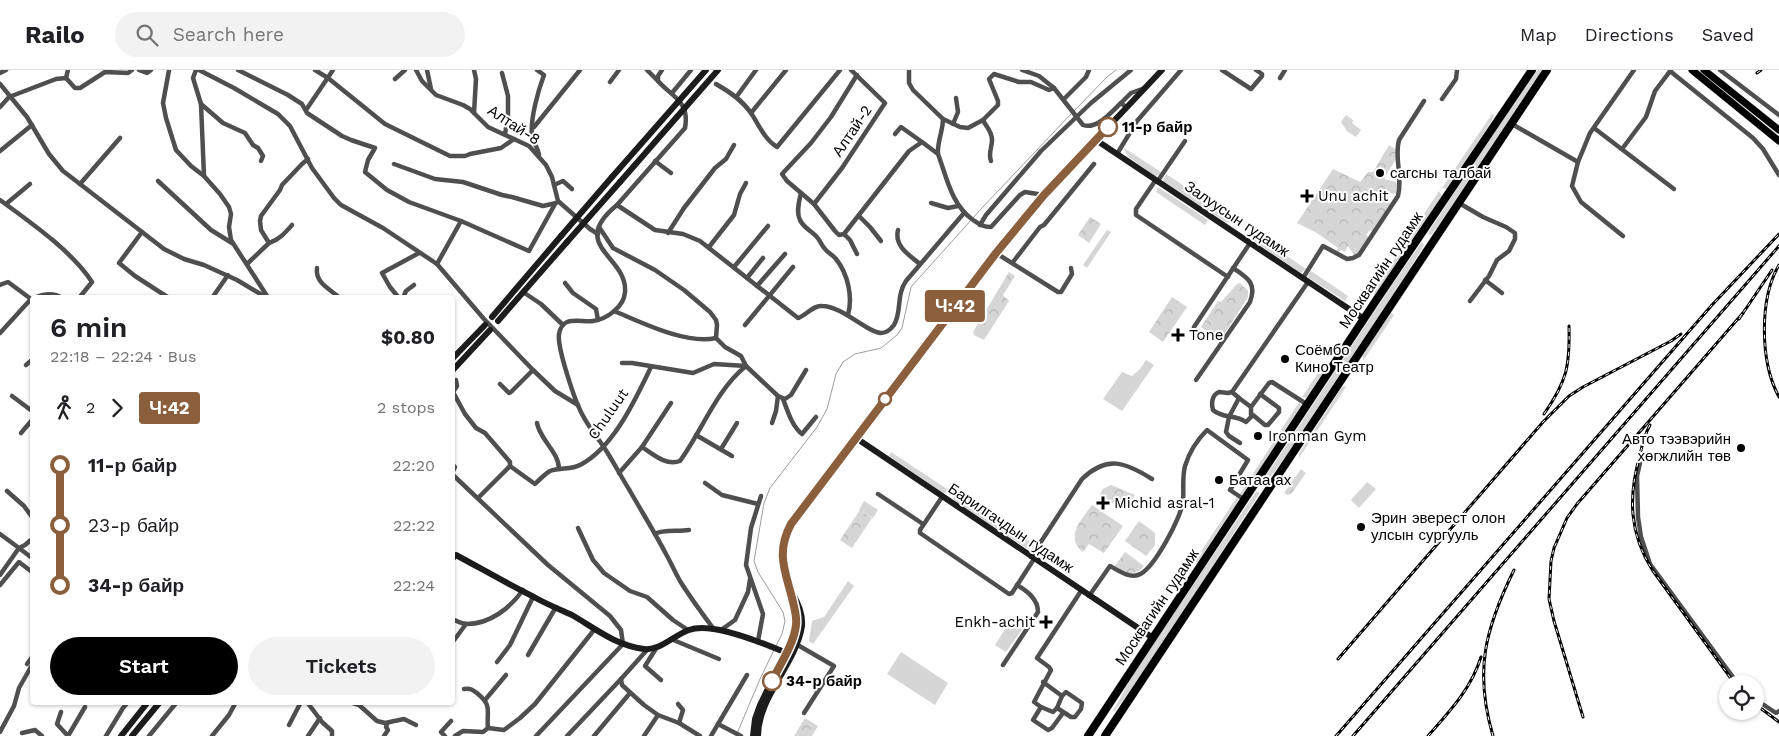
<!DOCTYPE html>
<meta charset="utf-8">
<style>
body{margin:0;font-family:"Work Sans",sans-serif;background:#f2f2f2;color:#202124;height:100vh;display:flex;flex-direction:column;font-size:19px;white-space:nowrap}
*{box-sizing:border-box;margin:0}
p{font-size:16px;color:#757577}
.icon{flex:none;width:28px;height:28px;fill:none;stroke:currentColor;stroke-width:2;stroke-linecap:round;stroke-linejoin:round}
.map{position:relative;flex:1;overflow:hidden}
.side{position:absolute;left:30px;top:225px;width:425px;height:410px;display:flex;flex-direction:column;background:#fff;border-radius:5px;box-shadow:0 1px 4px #0004}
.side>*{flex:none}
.badge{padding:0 10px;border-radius:4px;font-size:18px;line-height:32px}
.controls{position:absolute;left:1719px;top:605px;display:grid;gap:10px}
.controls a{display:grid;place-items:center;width:45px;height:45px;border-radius:50%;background:#fff;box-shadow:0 1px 4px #0004;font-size:25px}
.map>.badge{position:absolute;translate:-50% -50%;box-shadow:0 0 0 2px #fff}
.legs{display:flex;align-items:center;gap:8px;height:55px;padding:0 20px;font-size:16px}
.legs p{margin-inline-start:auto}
.head{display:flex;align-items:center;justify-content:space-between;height:85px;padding:0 20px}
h1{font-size:28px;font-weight:600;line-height:38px}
.cta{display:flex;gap:10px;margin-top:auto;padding:10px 20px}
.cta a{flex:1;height:58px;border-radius:30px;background:#000;color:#fff;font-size:20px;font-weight:600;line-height:58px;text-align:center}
.cta a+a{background:#f2f2f2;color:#202124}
ul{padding:0 20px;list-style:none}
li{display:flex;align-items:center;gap:18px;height:60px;font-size:19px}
li i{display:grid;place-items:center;width:8px;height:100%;margin:0 6px;background:currentColor}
li i::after{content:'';width:12px;height:12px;margin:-6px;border:4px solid;border-radius:50%;background:#fff}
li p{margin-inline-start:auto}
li:first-child i{background:linear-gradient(#0000 50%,currentColor 0)}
li:last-child i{background:linear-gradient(currentColor 50%,#0000 0)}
header{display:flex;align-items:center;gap:30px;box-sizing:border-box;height:70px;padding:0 25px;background:#fff;border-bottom:1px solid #e0e0e0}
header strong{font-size:24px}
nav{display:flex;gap:28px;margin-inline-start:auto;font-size:18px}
.search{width:350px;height:45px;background:#f2f2f2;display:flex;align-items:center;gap:12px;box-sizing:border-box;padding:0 18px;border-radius:28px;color:#757577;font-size:19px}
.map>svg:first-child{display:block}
</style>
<header>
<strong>Railo</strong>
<div class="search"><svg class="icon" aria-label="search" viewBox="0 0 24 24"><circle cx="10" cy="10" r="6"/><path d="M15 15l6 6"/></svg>Search here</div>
<nav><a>Map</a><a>Directions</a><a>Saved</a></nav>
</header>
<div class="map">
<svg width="1779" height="666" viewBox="0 0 1779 666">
<defs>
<pattern id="forest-crowns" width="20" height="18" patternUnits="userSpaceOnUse" patternTransform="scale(1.25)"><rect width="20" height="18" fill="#d6d6d6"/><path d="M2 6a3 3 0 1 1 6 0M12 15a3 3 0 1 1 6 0" fill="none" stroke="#b6b6b6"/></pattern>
</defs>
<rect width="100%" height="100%" fill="#fff"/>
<!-- grass -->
<g fill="#d6d6d6">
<path d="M1538,0H1542L1533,17L1460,127L1431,165H1429L1428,163L1527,13Z"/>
<path d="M1492,44L1494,45L1491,52L1447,119L1442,118Z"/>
<path d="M1124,78L1161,102L1159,105L1155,106L1127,86Z"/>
<path d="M1166,104L1231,147L1228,153H1227L1163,111Z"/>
<path d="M1158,117L1208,150L1205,155L1156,122Z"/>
<path d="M1439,121L1442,126L1375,225L1372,223Z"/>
<path d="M1107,160L1111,162L1087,198L1083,195Z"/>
<path d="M1250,161L1306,199L1301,203L1248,167L1247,163Z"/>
<path d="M1422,172L1424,175L1400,215L1294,375L1266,413H1264V409L1394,212Z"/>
<path d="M1311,201L1348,226L1345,231L1309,208L1308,205Z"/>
<path d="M1391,243L1394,245L1363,291V285Z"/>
<path d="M1146,290L1154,295L1122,341L1103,329L1122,302L1132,306L1140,299Z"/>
<path d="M1322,297L1325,300L1307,328L1302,327Z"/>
<path d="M1345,316L1346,317L1299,388V384L1342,317Z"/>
<path d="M1299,332L1302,336L1244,423L1241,425L1240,424Z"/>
<path d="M891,382L950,421L946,423H943L889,386Z"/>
<path d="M1367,412L1376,419L1359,438L1351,430Z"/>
<path d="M1256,422H1259V424L1145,600L1115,641H1113L1138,596Z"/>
<path d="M954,423L989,446L987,449L1022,472L1025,468L1034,474L1033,478L1028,479L956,432L953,428Z"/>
<path d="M1237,427L1239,429L1238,431L1197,493L1194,492Z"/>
<path d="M864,431L878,440L873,448L859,440Z"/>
<path d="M848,511L854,516L813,574L809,571L812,551L824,547Z"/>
<path d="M1012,548L1024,557L1006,582L995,575Z"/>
<path d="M901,582L948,613L935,635L887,604Z"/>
</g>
<!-- forest -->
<g fill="url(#forest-crowns)">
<path d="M1346,45L1353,50L1352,53L1361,60L1356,67L1347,61L1341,52Z"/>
<path d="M1389,75L1398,81L1397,87L1384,109L1397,112V123L1393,124L1389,122L1385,127L1390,134L1386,140L1388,144L1375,162L1370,160L1366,165L1370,168L1355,187L1348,176L1345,182L1341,180L1339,183L1336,181L1338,178L1317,163L1297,153L1333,99L1360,112L1368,102H1373Z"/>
<path d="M1090,147L1101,154L1089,173L1078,165Z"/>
<path d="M1009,202L1015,206L1003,225L1009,231L984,270L974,265L973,262Z"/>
<path d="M1240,213L1248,221V227L1220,271L1201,257L1218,231L1221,232L1237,214Z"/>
<path d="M1172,227L1187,237L1163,272L1149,262Z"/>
<path d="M1301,399L1306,403L1292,423L1288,425L1284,423Z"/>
<path d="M1111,415L1135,425L1127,438L1122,435L1119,437L1099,426L1103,419Z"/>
<path d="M1092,435L1123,456L1104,483L1089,474L1083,482C1064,467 1082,449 1092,435Z"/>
<path d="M860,440L872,448L852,478L840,470Z"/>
<path d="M1139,451L1155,463V475L1146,486L1125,471Z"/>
<path d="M1125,482L1144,496L1139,501L1129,504L1115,496Z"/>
<path d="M805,648L818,656L812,666H794Z"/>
</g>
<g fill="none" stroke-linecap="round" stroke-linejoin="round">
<!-- stream -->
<g stroke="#9d9d9d" stroke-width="1">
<path d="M1074,41L1107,7L1116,0"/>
<path d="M776,576L782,564L785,551L783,542L758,502L754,491L764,433L770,418L817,357L827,339L836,304L843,292L855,284L881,278L897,265L902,258L911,217L981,139L1071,44"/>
<path d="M736,666L760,609L774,580"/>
</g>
<!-- primary casing -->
<g stroke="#dbdbdb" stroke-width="8">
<g id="primary">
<path d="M1692,0L1779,71"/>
<path d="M1704,0L1779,60"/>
</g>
</g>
<!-- highway casing -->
<g stroke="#dbdbdb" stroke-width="9">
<g id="highway">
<path d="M1088,666L1377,229L1532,0"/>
<path d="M1105,666L1547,0"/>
</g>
</g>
<!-- street -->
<g stroke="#4f4f4f" stroke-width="4.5">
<path d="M139,0L147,3L151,0"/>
<path d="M169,0L163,33L166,48L176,80L191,96L204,106L220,124L229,137L231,144L229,157L231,170L267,226"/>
<path d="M196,0L193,8L201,34L204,106"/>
<path d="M199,0L234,18L278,44L290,56L312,98L334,128L341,135L383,158L437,194L484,249L533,300L555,321L578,335"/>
<path d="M238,0L288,25L302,34L307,43L342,66L351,70L375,78L368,90L365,102L387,120L409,132L461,151L529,181L555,134"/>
<path d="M315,0L328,8L385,54L450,86H465L470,84L501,78L514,69"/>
<path d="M416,0L422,11L436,25L463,35L470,39L488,57L529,76L546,95L552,107L558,131L590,159L598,164"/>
<path d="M427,0L431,19"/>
<path d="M537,0L544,5C538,21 530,49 532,67C534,73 538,78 539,85"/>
<path d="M647,0L658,11"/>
<path d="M662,0L658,6V11C672,27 690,31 685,58L617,135C567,176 628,186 625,222C624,237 607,249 593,251C585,252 575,249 567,252C562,254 560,259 559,264C557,278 575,331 582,344C589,358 599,369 607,382C615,395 622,408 630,421C642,442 655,463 666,484C671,493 675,502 680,511C690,527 701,542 713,558"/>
<path d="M909,0V13L913,20L943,49L960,57L968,58L983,50L998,35V31L989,9L994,4L1019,12H1031L1049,20L1054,18"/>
<path d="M1022,0L1039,6L1054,18L1083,55C1097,60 1111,42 1121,33L1126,37"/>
<path d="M1222,0L1251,19L1262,6V4L1256,0"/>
<path d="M1720,0L1779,45"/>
<path d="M1670,1L1753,68L1763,79L1779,105"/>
<path d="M0,3L6,0"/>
<path d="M502,3L508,26V47L505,64"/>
<path d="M857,5L831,47L811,73L782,104L787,111L814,134L835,161L839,165L844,164L909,81L922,72L938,84"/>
<path d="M66,8L68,0"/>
<path d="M1280,8L1285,0"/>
<path d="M395,9L405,0"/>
<path d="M610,12L619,0"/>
<path d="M0,14L27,47L49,84L63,101L80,114L164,179L184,189L204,195L237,210L267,228"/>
<path d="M716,14C730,22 742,30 751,43C759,55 765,70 777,77L840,0"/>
<path d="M672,23L691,0"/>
<path d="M737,26L756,0"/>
<path d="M1064,29L1086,7L1089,0"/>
<path d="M1442,29L1456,9L1457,0"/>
<path d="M1121,33L1131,23L1145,18"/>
<path d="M201,34L223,53L245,63L253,75L258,78L263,86L261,91"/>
<path d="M0,37L9,27L56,9L66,8L75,18H80L105,2L128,3L132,0"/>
<path d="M306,40L333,0"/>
<path d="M474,43L476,9L474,0"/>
<path d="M751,43L786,0"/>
<path d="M943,49C943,61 937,72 938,84C947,108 951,134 973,150C979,154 983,157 991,157L1020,125L1025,122L1044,125"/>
<path d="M983,50C986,57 992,61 992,70C992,78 988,83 991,91"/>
<path d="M953,54L958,42L956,28"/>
<path d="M1512,54L1578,92L1590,63L1634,0"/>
<path d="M534,57L580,0"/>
<path d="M1594,58L1674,119"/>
<path d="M895,64L901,57L922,72"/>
<path d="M1622,79L1646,47L1655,21L1671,0"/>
<path d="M0,81L32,55"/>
<path d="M1117,84L1137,51L1181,0"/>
<path d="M655,91L671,103"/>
<path d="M1578,92L1572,116L1581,132L1623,166"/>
<path d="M394,94L435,109L463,112L502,125L512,127L543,136L556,133"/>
<path d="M158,111L211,160L232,173"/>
<path d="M1155,111L1136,139V145L1228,207"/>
<path d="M1157,112L1185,71"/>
<path d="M80,114L120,68"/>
<path d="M554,115L563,111L572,119"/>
<path d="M801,123C799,131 796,143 800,150C803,157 811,161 816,166C821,171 821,175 825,179C828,183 833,185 836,189C848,204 853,227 848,245"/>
<path d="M0,130C30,152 72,181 92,212L79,228"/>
<path d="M931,133L948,138L958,136"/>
<path d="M1459,133L1483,147L1506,157L1515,163V169L1509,181L1497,190L1489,206L1470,231"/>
<path d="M6,134L30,114"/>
<path d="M814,134L842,98L885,33L851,0"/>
<path d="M617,135L655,160L683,164L700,171L798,248C807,245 813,235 822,236C842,236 868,263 881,263C886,263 891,259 894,255C902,242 896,225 906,211L964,143"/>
<path d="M859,146L870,157L881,171"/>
<path d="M980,155L986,145L1041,81L1091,33L1131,0"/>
<path d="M599,157L613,178L655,200L684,220L710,242L716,250L717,255L716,268L725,277L741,286L746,296L714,294L693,303L632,293H622"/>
<path d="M898,160C894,176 909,185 920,194"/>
<path d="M142,162L119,193L135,206L169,228"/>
<path d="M668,163L684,138L715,98L726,89L734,75"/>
<path d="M844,164L850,170L857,184"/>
<path d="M269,173C279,170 285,163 292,155"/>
<path d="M709,177L734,145L740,124L746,113"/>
<path d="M996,183L1058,222H1061L1072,204L1071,198"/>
<path d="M1013,192L1040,157L1044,155L1094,94"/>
<path d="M247,194L269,173L261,160L260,151L261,146L280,120L282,115L302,94L308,89"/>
<path d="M437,194L461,151"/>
<path d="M734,197L768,156"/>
<path d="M317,198C315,213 330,219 340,228"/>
<path d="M747,208L763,188"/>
<path d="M1303,208L1323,176L1347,189L1353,188L1359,185L1398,126C1403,107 1394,88 1399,70L1424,31"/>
<path d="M1485,210L1502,223"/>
<path d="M565,213L573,223L596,239L598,250"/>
<path d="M0,215L8,212L31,229"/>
<path d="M757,216L785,184"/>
<path d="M523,222L541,234L563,255"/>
<path d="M34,228C43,224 53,222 62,228"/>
<path d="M212,228L228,205"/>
<path d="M399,228L390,217L382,203L419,183"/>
<path d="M403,228L406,221L414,215"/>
<path d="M614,241C641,252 686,275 716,268"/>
<path d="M745,255L793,197"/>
<path d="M1194,257L1250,173"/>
<path d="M0,263L31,229"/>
<path d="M26,295L32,290"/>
<path d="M456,310L457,316L453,322L465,344L476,358L485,363L510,392V396"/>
<path d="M1196,310L1250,232C1257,213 1248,208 1233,198"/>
<path d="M500,314L509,323L511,322L533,300"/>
<path d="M1232,322L1239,328L1229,347L1226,362L1229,366L1240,373"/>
<path d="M1260,324L1279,338V342L1268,355H1265L1253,345L1246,352C1235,344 1223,349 1213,340C1211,333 1212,325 1219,322L1228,323L1232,322L1308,212"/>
<path d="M12,326L32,341"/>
<path d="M1239,328L1251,337V345"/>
<path d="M783,329C788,342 792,356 802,364L816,347"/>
<path d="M1251,337L1269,313L1272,312L1308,335"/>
<path d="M537,353C540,370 559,382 559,399"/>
<path d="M772,353L776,341L778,326"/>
<path d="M21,363L32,350"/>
<path d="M696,365L732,386"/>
<path d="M642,377C654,385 666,396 680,391C702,361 716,320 746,296L778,326L785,329L791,325L806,300"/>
<path d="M721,379L737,353"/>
<path d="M1640,393L1637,406L1638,447L1641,467L1650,494L1738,614"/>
<path d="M452,394L455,397L452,403"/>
<path d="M619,403L642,377L671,333"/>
<path d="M452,404L548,495L610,546L621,560L623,574L536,666"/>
<path d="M705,413L722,425L758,434"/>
<path d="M7,421L24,436L32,447"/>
<path d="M878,424L923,454"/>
<path d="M479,427L510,396L535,414C540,409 545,404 550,401C560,397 571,400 580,395C614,377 635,330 651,297"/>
<path d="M942,427L920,460V463L1009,524L1012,523L1034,489"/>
<path d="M578,458L593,490L604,503L630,521L647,527L673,550L688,560"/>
<path d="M0,464L19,478L25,475L32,469"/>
<path d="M655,464C663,459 678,462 689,460"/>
<path d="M1031,487L1082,409C1107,385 1125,392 1152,409"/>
<path d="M0,505L19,478L32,488"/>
<path d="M0,515L19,492L32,502"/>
<path d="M1089,526L1110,496C1118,500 1128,508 1138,505C1153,501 1182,446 1183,431C1184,419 1182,408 1185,396C1189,383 1198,369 1207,360L1248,390L1230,420L1245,430"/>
<path d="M452,549C457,551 462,554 467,554C490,554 510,538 523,520"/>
<path d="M721,560L735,550L748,522L750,509"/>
<path d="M671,569L719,589"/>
<path d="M758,571L763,544L746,495L751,458L761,426"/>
<path d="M452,573L466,554"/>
<path d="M796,574L834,596L804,643"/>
<path d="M657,577L645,596L661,610"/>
<path d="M647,580L621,609L622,615L644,635L658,645L679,653L700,666"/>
<path d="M528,585L556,537"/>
<path d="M497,592L510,575L533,527"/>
<path d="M27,594L32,587"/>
<path d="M1003,595L1038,542C1038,529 1027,521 1017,515"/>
<path d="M1043,612L1062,626L1057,638L1053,642L1041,637L1034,632L1051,600L1049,597L1037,588L1081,521"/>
<path d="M464,619C471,618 473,620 478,624C493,636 486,643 488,658"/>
<path d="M1755,629L1776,643L1779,641"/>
<path d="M485,630L506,605"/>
<path d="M307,632L322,652L332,661V666"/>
<path d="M350,632L359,635L377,651L385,653L404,649L416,655"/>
<path d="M678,634L683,640L679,653"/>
<path d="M1041,637L1033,650L1048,660L1052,658L1063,643"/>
<path d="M1057,638L1071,647H1075L1081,639L1082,633L1066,622L1062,626"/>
<path d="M61,642L57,654L68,666L85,637"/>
<path d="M718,654L741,666"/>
<path d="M289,655L301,632"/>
<path d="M0,662L14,636L19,618L32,595"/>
<path d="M22,663L35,660L42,666"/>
<path d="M106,666L123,638L128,632"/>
<path d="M149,666L177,632"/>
<path d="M212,666L229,645L236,632"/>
<path d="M308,666L320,648"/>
<path d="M384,666L388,660L386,657L387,654"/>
<path d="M445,666L441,662L451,651"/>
<path d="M455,666L463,661L483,662L488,658L504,660L520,648L535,634L594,560"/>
<path d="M567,666L621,609"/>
<path d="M594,666L630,623"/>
<path d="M644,666L658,645"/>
<path d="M711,666L747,605"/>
</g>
<!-- secondary -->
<g stroke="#1c1c1c" stroke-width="6">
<path d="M1096,70L1364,249"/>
<path d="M612,107L706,0"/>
<path d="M620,112L718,0"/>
<path d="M492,247L561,166"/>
<path d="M498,251L567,172"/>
<path d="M452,289L485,255"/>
<path d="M452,301L490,260"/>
<path d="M856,368L1153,568"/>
<path d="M452,489L456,485C482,499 508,514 534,527C546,534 559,539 572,545C596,559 615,575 644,579C660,581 674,565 689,560C712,551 768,575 791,585"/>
<path d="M121,666L148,632"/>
<path d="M132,666L160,632"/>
<path d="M753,666L755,649L760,635L795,563L796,544L792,525"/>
<path d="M758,666C758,627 796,594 802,556C803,542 797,532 791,520C779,499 780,476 791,455L996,183L1044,125L1162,0"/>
</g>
<!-- primary -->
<use href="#primary" stroke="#000" stroke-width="7"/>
<!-- highway -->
<use href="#highway" stroke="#000" stroke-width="8"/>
<!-- rail casing -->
<g stroke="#000" stroke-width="3">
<g id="rail">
<path d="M1757,3L1761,0"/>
<path d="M1779,195C1759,229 1760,292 1779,327"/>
<path d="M1739,249L1772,200"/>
<path d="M1544,344C1567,311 1570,296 1569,256"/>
<path d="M1650,355C1645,364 1642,375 1640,385C1628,427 1629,463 1653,501L1735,614"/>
<path d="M1338,589L1543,352L1569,326L1583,317L1671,271L1681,264"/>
<path d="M1755,634L1779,652"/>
<path d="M1583,647L1554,551L1549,529L1551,491L1554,478L1567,448L1577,434L1743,243"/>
<path d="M1336,666L1712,235L1779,164"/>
<path d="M1353,666L1779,176"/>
<path d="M1428,666C1450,641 1471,619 1481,587"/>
<path d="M1493,666C1474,601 1485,559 1514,500"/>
</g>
</g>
<!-- rail -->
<use href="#rail" stroke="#fff" stroke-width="1" stroke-dasharray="4" stroke-linecap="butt"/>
<!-- secondary-bridge -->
<g stroke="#1c1c1c" stroke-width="6">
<path d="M561,166L612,107"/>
<path d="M567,172L620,112"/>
</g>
</g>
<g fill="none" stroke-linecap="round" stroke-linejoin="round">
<!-- line-1 casing -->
<g stroke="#fff" stroke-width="11">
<path id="line-1" d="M772,611C780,594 794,574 796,555C797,547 795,540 793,532C786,502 775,484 791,454L996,183L1044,125L1108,57"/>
</g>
<!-- line-1 -->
<use href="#line-1" stroke="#8b5e3c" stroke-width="8"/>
</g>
<!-- markers -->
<g fill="#fff" stroke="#8b5e3c" stroke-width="2.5">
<circle cx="1108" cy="57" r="9"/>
<circle cx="885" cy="329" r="6"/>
<circle cx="772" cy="611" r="9"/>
</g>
<g fill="#000" stroke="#fff" stroke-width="2">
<circle cx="1380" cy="103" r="5"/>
<path d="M1304.5 118.5h5v5h5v5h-5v5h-5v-5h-5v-5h5z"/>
<path d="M1175.5 257.5h5v5h5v5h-5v5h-5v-5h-5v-5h5z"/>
<circle cx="1285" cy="289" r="5"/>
<circle cx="1258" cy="366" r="5"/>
<circle cx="1741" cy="378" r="5"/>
<circle cx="1219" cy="410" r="5"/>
<path d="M1100.5 425.5h5v5h5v5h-5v5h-5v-5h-5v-5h5z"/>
<circle cx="1361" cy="457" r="5"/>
<path d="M1043.5 544.5h5v5h5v5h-5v5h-5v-5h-5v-5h5z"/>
</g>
<g text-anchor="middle" stroke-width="4" stroke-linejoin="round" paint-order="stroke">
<!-- street labels -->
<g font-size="15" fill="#000" stroke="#fff">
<text transform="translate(514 55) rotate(33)" y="5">Алтай-8</text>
<text transform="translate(852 61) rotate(-56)" y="5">Алтай-2</text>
<text transform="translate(1237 149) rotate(34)" y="5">Залуусын гудамж</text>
<text transform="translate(1381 200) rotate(-56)" y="5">Москвагийн гудамж</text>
<text transform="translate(608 344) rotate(-55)" y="5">Chuluut</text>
<text transform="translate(1011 458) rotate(34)" y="5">Барилгачдын гудамж</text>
<text transform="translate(1157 537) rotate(-56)" y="5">Москвагийн гудамж</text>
</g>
<!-- stop labels -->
<g font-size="15" font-weight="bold" fill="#000" stroke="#fff" text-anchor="start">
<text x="1122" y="62">11-р байр</text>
<text x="786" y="616">34-р байр</text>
</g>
<!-- poi labels -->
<g font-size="15" fill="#000" stroke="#fff" text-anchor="start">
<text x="1390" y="108">сагсны талбай</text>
<text x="1318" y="131">Unu achit</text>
<text x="1189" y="270">Tone</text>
<text x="1295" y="285">Соёмбо<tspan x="1295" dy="17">Кино Театр</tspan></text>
<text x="1268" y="371">Ironman Gym</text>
<text x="1731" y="374" text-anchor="end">Авто тээвэрийн<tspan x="1731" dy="17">хөгжлийн төв</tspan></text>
<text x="1229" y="415">Батаа ах</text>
<text x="1114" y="438">Michid asral-1</text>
<text x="1371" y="453">Эрин эверест олон<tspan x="1371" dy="17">улсын сургууль</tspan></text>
<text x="1035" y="557" text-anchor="end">Enkh-achit</text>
</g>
</g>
</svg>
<div class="controls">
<a><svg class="icon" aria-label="locate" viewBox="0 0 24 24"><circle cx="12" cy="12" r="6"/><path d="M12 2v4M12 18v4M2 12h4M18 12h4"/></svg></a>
</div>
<b class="badge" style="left:955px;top:236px;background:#8b5e3c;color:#fff">Ч:42</b>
<section class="side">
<div class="head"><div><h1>6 min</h1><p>22:18 – 22:24 · Bus</p></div><b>$0.80</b></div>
<div class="legs"><svg class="icon" aria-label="walk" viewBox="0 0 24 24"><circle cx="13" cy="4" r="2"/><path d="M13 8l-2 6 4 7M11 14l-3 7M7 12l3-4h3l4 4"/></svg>2<svg class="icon" aria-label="forward" viewBox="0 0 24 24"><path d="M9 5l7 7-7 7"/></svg><b class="badge" style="background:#8b5e3c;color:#fff">Ч:42</b><p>2 stops</p></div>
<ul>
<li><i style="color:#8b5e3c"></i><b>11-р байр</b><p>22:20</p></li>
<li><i style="color:#8b5e3c"></i><span>23-р байр</span><p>22:22</p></li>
<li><i style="color:#8b5e3c"></i><b>34-р байр</b><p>22:24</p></li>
</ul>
<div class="cta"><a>Start</a><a>Tickets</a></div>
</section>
</div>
